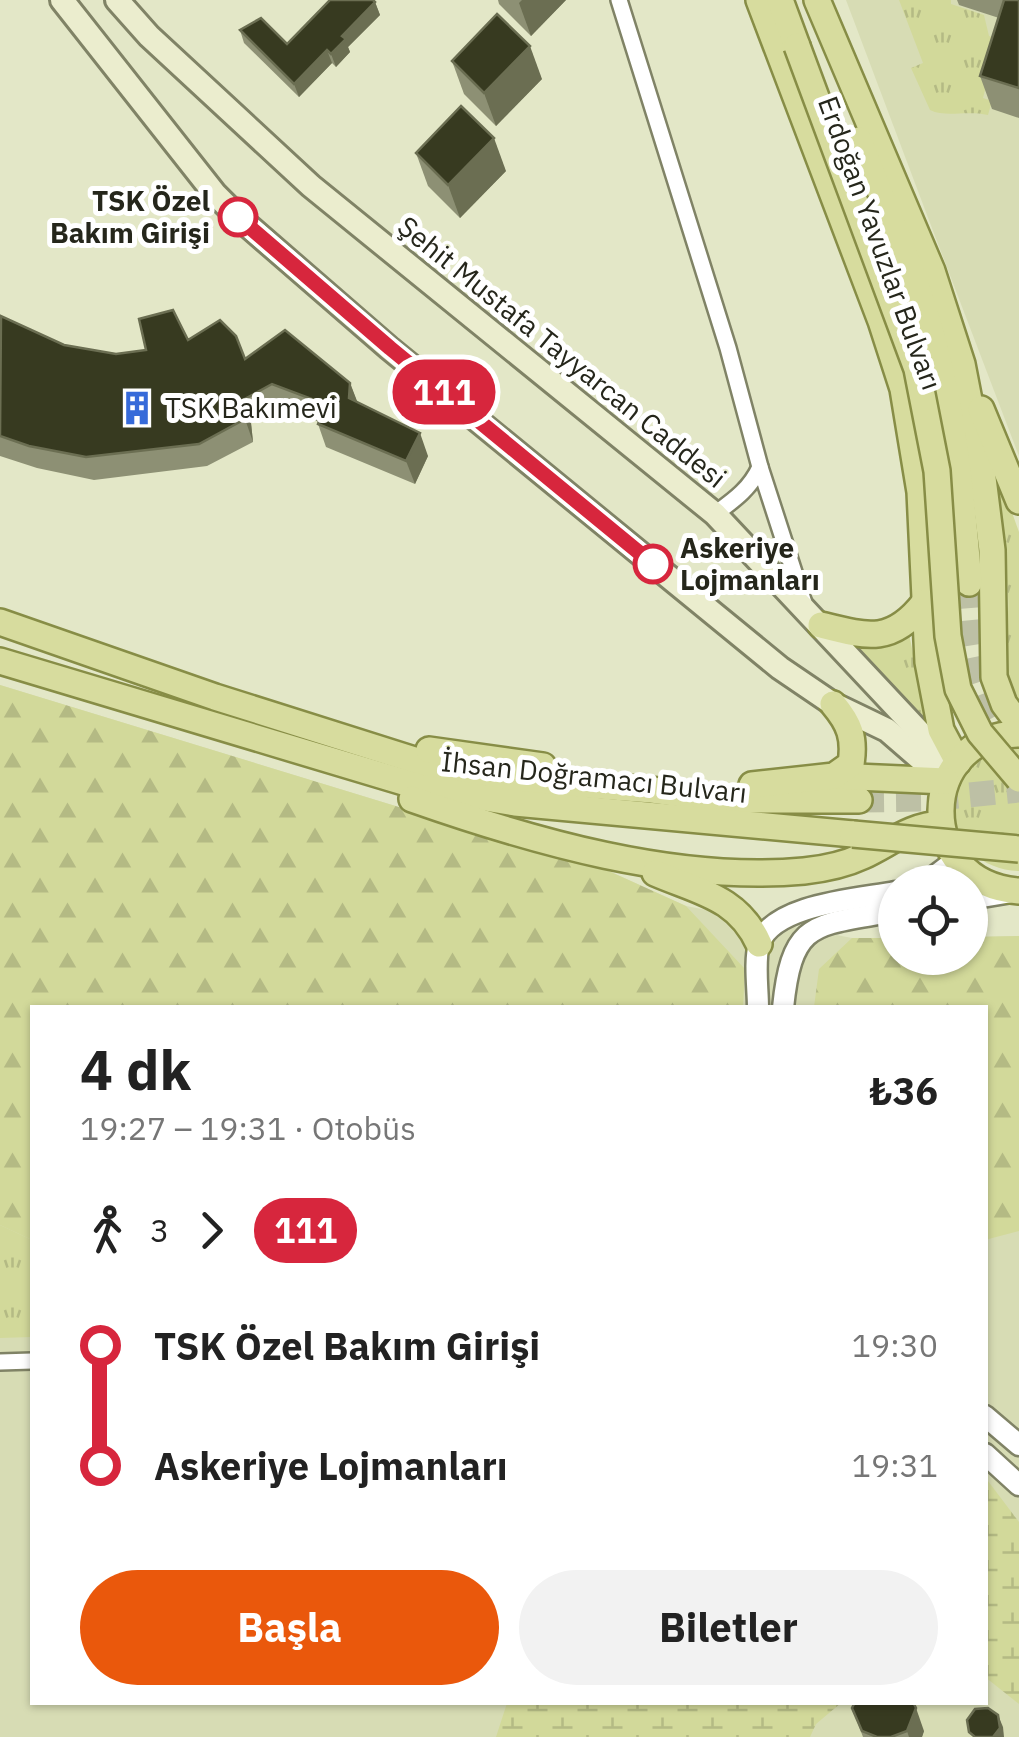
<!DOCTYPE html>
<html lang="tr">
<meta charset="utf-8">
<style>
body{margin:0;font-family:"IBM Plex Sans",sans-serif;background:#f2f2f2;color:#222;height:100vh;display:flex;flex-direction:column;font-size:38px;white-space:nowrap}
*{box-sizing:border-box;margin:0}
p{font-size:32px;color:#767676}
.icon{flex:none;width:55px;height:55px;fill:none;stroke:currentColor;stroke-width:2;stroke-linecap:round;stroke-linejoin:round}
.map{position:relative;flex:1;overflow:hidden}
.drawer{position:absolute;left:30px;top:1005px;width:958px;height:700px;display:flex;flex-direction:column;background:#fff;border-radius:0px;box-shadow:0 2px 8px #0004}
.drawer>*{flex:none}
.badge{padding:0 20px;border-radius:32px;font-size:35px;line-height:65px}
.fabs{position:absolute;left:878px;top:865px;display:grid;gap:20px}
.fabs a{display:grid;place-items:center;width:110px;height:110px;border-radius:50%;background:#fff;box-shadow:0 2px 8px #0004;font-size:50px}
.map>.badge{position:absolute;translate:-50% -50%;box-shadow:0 0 0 5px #fff}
.legs{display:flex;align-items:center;gap:15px;height:110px;padding:0 50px;font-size:32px}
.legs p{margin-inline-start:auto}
.summary{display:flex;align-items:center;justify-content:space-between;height:170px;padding:0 50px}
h1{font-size:55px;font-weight:700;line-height:75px}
.button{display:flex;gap:20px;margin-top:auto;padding:20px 50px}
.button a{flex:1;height:115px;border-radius:60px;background:#ea580c;color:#fff;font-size:40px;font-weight:700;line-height:115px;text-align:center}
.button a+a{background:#f2f2f2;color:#222}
ul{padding:0 50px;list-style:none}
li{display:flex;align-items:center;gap:35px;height:120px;font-size:38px}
li i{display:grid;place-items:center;width:15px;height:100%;margin:0 12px;background:currentColor}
li i::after{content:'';width:25px;height:25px;margin:-12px;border:8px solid;border-radius:50%;background:#fff}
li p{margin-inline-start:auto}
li:first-child i{background:linear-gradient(#0000 50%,currentColor 0)}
li:last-child i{background:linear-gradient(currentColor 50%,#0000 0)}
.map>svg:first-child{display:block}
</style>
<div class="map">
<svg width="1019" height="1737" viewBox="0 0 1019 1737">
<defs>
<pattern id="grass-tufts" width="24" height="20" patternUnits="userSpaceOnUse" patternTransform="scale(2.5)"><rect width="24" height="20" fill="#d2d99a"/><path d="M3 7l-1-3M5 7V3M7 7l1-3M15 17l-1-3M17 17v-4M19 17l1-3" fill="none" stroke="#b4ba84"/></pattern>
<pattern id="forest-firs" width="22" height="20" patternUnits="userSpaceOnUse" patternTransform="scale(2.5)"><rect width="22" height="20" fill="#d2d99a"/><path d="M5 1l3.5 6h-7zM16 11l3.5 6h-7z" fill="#b4ba84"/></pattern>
<pattern id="wetland-marsh" width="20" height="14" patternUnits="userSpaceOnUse" patternTransform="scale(2.5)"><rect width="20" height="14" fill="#d2d99a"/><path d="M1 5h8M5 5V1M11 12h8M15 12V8" fill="none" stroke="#b4ba84"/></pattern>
</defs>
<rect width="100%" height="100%" fill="#e3e7c7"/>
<!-- built -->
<g fill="#d7dcb4" fill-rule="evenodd">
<path d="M846,0H1019V456L927,215Z"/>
<path d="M0,685L611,872L686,906L852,938H895V958H970V937L1019,936V1737H0ZM32,1008H985V1702H32Z"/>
</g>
<!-- grass -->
<g fill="url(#grass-tufts)">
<path d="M899,0H951V4L984,15L989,36L998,39L983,98L992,101L988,115C966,110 946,118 930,110L911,68L923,63Z"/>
<path d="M1004,490L1019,532V705C997,671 1010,634 1008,596C1006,561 1002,527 999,492Z"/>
<path d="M909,634L928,725L854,645L889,644Z"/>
<path d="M1019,741V871C982,871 950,841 952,803C953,790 962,776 967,764Z"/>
<path d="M0,1225L32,1240V1337L0,1338Z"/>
</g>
<!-- forest -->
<g fill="url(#forest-firs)">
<path d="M0,685L611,872L686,906L745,969L743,1007L32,1008V1240L0,1225Z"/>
<path d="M1019,936V1231L985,1240V1008L814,1007L819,969L852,938H895V958H970V937Z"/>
</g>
<!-- wetland -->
<g fill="url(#wetland-marsh)">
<path d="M985,1477L1019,1522V1704L985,1677Z"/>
<path d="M507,1703V1702L841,1703L816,1724L810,1737H496Z"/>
</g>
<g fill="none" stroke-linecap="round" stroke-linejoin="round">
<!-- primary-tunnel -->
<g stroke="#bdc0a5" stroke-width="25" stroke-dasharray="25 12" stroke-linecap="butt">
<path d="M969,583C974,648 977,693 1019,745"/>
<path d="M859,800L928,799L1019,790"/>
</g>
<!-- minor casing -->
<g stroke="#808366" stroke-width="20">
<g id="minor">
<path d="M619,0L728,348L760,467L804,603"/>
<path d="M715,514C734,500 750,489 760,467"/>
<path d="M0,1362L32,1361"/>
</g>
</g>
<!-- tertiary casing -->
<g stroke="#808366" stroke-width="25">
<g id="tertiary">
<path d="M927,882L956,860"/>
<path d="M970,899L1012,892"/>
<path d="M758,1008C758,989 754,962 759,944C773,904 859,899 895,892"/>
<path d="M783,1008C792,918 815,926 895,911"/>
<path d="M985,1416L1019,1445"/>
<path d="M985,1454L1019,1485"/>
</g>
</g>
<!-- secondary casing -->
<g stroke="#808366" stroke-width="28">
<g id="secondary">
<path d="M62,0L215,194L238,217L389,348L780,668L833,704L887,730L946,781"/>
<path d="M117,0L149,36L311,186L715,514L925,738L958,762"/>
</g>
</g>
<!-- primary casing -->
<g stroke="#878d46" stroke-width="30">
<g id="primary">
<path d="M759,0L881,321L903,389L920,492L928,662L941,730L958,762"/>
<path d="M780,0L797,46"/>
<path d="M817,0L932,271L962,364L981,462L992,550L994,677L1004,704L1019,724"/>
<path d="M859,140C881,199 909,258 927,319C953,405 962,493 969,583"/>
<path d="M981,409L1019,501"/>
<path d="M0,622L215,697L449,771L480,777L652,790L727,800H859"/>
<path d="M821,625C868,637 892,644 924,603"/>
<path d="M0,661L420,787L515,803L853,834"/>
<path d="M1019,734C917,735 913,884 1019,891"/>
<path d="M429,750L543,766"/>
<path d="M834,776L946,781"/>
<path d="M752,785L834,776L851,764C855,738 850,724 833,704"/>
<path d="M412,799C532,841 676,883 804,871C823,869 846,864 863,856C889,844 911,825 941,824"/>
<path d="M655,873C699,892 738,897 759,944"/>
</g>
</g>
<!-- minor -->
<use href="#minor" stroke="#fff" stroke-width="15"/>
<!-- tertiary -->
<use href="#tertiary" stroke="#fff" stroke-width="20"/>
<!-- secondary -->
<use href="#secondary" stroke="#ebedce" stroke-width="22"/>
<!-- primary -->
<use href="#primary" stroke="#d7dc9e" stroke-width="25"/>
<!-- primary-bridge casing -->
<g stroke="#878d46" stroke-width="30" stroke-linecap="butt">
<g id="primary-bridge">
<path d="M797,46L917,369L937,471L948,636L958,689L980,733L1019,779"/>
<path d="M853,834L1019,849"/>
</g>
</g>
<!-- primary-bridge -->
<use href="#primary-bridge" stroke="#d7dc9e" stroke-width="25"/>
</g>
<!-- wall -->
<g fill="#8d9074">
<path d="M498,0H566L531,36L499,4Z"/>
<path d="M957,0H1019V118L992,109L980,76L999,18L959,5Z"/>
<path d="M375,2L380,15L348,47L350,52L336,67L332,63L299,97L244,43L240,30L287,44Z"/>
<path d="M452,61L542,79L496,126L464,94Z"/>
<path d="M416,153L506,171L460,218L428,186Z"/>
<path d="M0,318L64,345L116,354L146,350L188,340L245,359L350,383L357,402L428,456L415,484L326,447L318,424L319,422L281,407L251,423L253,442L207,466L94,480L37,468L0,456Z"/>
<path d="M852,1708L924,1731L922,1737H863Z"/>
</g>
<!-- shaded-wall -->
<g fill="#6b6e52">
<path d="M522,0H566L531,36L519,3Z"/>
<path d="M375,2L380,15L348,47L350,52L336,67L331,54L342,36Z"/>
<path d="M530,46L542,79L496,126L484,93Z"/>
<path d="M327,50L332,63L299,97L294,84Z"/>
<path d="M494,138L506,171L460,218L448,185Z"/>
<path d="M350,383L359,406L349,398Z"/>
<path d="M243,400L251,423L253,442L245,419Z"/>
<path d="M420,433L428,456L415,484L406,461Z"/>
<path d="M916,1708L924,1731L922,1737H909L907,1731Z"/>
<path d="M998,1715L1003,1727L1004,1737H993Z"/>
</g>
<!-- building -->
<g fill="#373a20" stroke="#6b6e52" stroke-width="2.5">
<path d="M330,0H373L375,2L342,36L346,39L331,54L327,50L294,84L240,30L261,18L287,44Z"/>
<path d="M1004,0H1019V88L980,76Z"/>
<path d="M497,14L530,46L484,93L452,61Z"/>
<path d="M461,106L494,138L448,185L416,153Z"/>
<path d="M173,310L188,340L220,320L236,336L245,359L285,330L350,383L349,398L420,433L406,461L318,424L325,404L272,384L243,400L245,419L199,444L86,457L29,446L0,436L1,316L64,345L116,354L146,350L139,319Z"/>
<path d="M855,1702H913L916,1708L907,1731L891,1737H877L862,1731L852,1708Z"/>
<path d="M988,1708L998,1715L1000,1728L993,1737H975L969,1732L967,1720L975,1709Z"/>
</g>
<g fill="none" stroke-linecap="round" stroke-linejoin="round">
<!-- line-1 casing -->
<g stroke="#fff" stroke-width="22">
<path id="line-1" d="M238,217L390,348L653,564"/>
</g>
<!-- line-1 -->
<use href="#line-1" stroke="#d7263d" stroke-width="15"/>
</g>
<!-- icons -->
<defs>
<g id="building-bare" transform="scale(2.7)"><path d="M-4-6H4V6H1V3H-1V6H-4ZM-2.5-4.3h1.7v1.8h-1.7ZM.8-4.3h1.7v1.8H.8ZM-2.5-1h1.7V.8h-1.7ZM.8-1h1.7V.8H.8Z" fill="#366ad9" stroke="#fff" stroke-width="2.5" paint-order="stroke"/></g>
</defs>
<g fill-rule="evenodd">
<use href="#building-bare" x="137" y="408"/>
</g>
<!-- markers -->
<g fill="#fff" stroke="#d7263d" stroke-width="5">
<circle cx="238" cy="217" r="18"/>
<circle cx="653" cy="564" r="18"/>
</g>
<g text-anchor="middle" stroke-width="10" stroke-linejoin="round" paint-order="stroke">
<!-- stop labels -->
<g font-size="28" font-weight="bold" fill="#25261b" stroke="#fff" text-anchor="end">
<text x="210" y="211">TSK Özel<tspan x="210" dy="32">Bakım Girişi</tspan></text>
<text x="680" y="558" text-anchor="start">Askeriye<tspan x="680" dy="32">Lojmanları</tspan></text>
</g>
<!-- street labels -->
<g font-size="28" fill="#25261b" stroke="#fff">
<text transform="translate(880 243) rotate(70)" y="10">Erdoğan Yavuzlar Bulvarı</text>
<text transform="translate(562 352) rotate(39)" y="10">Şehit Mustafa Tayyarcan Caddesi</text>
<text transform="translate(594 777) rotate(6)" y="10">İhsan Doğramacı Bulvarı</text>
</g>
<!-- poi labels -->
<g font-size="28" fill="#25261b" stroke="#fff" text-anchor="start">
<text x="165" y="418">TSK Bakımevi</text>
</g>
</g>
</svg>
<div class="fabs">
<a><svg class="icon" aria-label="locate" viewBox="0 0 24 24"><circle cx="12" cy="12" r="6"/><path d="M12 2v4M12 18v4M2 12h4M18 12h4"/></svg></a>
</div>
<b class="badge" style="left:444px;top:392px;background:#d7263d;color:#fff">111</b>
<section class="drawer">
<div class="summary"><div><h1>4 dk</h1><p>19:27 – 19:31 · Otobüs</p></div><b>₺36</b></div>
<div class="legs"><svg class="icon" aria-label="walk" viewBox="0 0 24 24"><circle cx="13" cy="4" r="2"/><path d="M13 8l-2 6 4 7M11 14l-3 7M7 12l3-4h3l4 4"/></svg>3<svg class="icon" aria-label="forward" viewBox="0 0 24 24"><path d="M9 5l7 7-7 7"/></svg><b class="badge" style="background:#d7263d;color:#fff">111</b></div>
<ul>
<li><i style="color:#d7263d"></i><b>TSK Özel Bakım Girişi</b><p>19:30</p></li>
<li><i style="color:#d7263d"></i><b>Askeriye Lojmanları</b><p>19:31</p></li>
</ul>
<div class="button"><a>Başla</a><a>Biletler</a></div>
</section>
</div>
